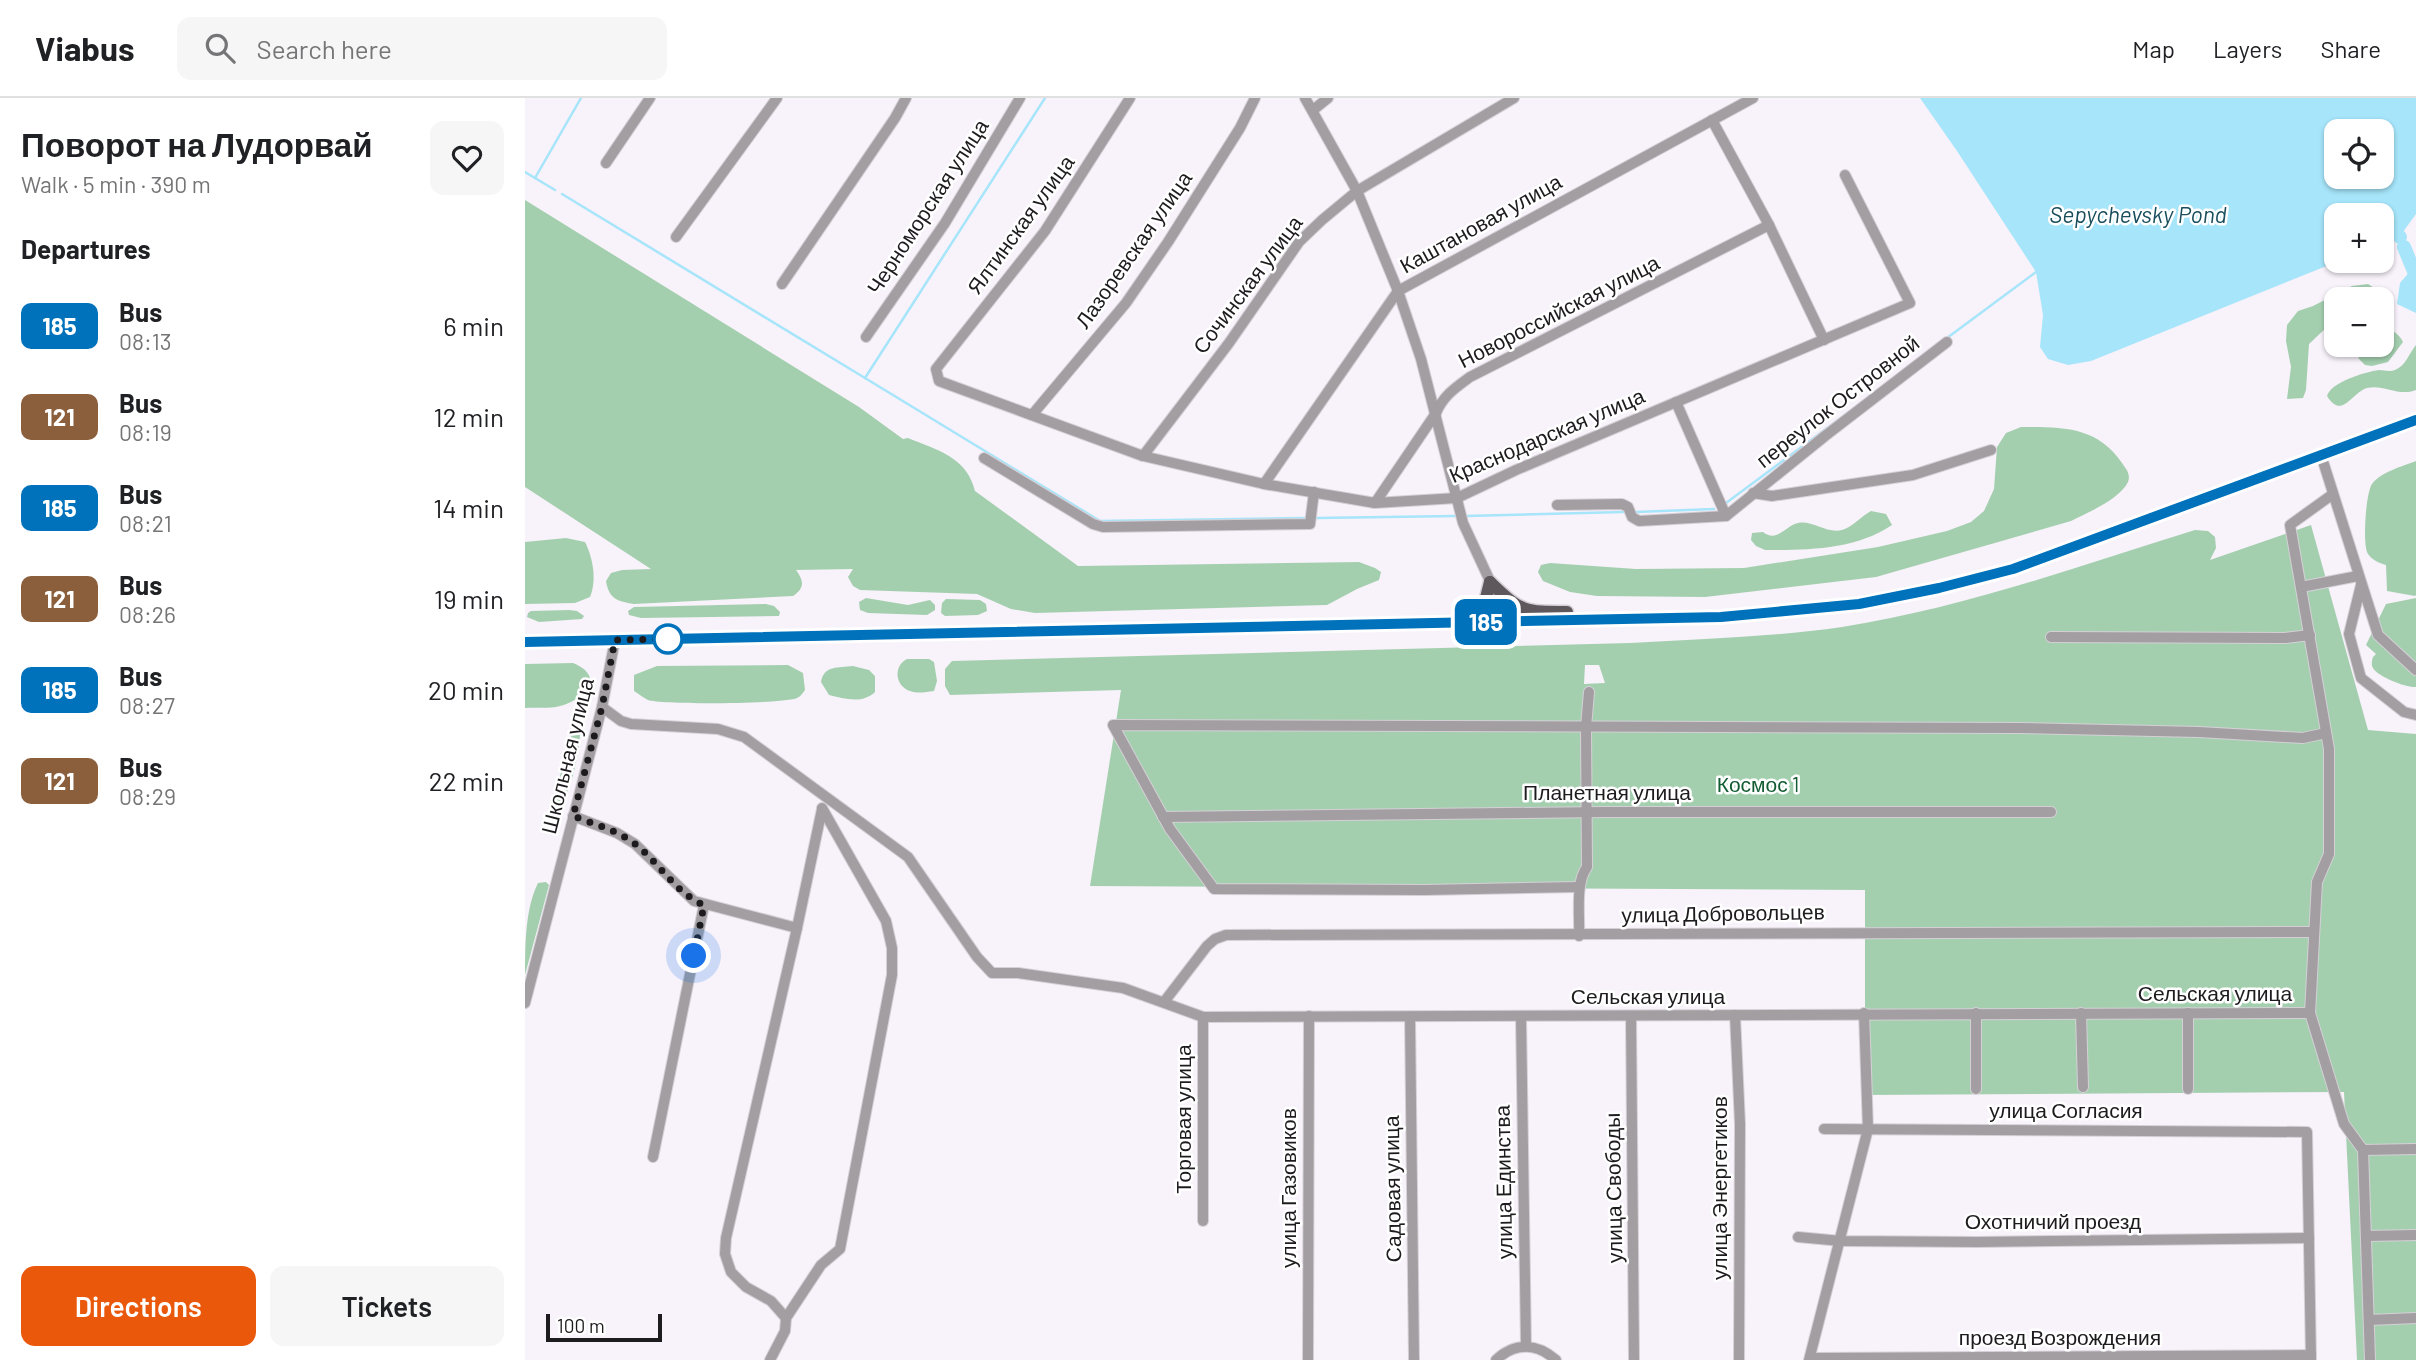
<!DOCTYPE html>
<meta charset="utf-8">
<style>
body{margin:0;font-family:Barlow,sans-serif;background:#f6f6f6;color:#202124;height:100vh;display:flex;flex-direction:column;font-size:26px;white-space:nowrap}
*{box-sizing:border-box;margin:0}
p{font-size:23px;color:#757577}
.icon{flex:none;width:38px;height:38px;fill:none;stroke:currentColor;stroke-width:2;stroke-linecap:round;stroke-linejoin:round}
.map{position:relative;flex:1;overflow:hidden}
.side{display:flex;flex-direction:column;background:#fff;width:525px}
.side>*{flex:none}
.badge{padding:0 14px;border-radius:10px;font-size:24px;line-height:46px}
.tools{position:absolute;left:1799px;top:21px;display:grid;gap:14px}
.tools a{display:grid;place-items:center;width:70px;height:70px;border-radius:14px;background:#fff;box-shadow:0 2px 5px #0004;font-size:35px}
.scale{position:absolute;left:21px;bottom:18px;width:116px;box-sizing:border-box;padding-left:7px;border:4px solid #1d1b1d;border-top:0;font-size:19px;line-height:24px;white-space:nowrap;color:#1d1b1d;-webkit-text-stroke:5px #fff;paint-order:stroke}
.you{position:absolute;width:35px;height:35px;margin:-18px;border:5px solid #fff;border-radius:50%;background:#1a73e8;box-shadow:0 0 0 10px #1a73e833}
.map>.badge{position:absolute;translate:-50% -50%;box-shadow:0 0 0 4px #fff}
h2{padding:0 21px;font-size:26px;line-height:63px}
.round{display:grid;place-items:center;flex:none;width:74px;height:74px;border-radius:14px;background:#f6f6f6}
.head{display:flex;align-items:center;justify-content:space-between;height:119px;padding:0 21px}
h1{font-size:33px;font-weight:600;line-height:52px}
.button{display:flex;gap:14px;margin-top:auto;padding:14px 21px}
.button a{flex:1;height:80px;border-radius:14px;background:#ea580c;color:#fff;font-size:28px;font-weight:600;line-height:80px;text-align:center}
.button a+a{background:#f6f6f6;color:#202124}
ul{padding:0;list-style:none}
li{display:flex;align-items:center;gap:21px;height:91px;padding:0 21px}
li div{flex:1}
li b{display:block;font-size:26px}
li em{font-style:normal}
li .badge{min-width:77px;font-weight:700;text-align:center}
header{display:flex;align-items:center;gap:42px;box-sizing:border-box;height:98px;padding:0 35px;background:#fff;border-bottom:2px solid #e0e0e0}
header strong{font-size:33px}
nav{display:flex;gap:38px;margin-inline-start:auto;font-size:24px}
.search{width:490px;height:63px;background:#f6f6f6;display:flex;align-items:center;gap:18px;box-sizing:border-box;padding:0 24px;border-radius:14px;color:#757577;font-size:26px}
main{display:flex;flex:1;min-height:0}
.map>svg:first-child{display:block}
</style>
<header>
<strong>Viabus</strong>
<div class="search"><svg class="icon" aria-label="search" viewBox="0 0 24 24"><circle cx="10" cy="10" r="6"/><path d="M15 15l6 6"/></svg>Search here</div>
<nav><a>Map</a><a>Layers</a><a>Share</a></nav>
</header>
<main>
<section class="side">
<div class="head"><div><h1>Поворот на Лудорвай</h1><p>Walk · 5 min · 390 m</p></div><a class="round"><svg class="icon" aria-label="heart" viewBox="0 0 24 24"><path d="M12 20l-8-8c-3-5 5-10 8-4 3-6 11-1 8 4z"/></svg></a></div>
<h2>Departures</h2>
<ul>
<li><span class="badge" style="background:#0072bc;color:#fff">185</span><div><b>Bus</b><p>08:13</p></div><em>6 min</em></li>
<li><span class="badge" style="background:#8b5e3c;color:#fff">121</span><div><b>Bus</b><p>08:19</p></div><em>12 min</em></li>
<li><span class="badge" style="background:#0072bc;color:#fff">185</span><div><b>Bus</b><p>08:21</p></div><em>14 min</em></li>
<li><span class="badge" style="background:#8b5e3c;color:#fff">121</span><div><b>Bus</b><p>08:26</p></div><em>19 min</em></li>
<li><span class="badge" style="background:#0072bc;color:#fff">185</span><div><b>Bus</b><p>08:27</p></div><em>20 min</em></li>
<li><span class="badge" style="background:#8b5e3c;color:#fff">121</span><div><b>Bus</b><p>08:29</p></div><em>22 min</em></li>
</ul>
<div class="button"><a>Directions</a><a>Tickets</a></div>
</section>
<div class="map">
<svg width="1891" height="1262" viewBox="0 0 1891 1262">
<rect width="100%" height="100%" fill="#f8f2fa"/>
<!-- green -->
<g fill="#a4cfaf" fill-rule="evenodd">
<path d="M0,102L334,309L378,341L383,340C412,352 442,359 450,393L553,468L834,464L850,470L856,474L854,482L832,491L802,507L510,515L486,511L452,496L335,492L328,488L323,479L328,471L271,472C278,482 281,489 268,498L109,506C92,503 84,501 81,483L86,475L97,472L126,471L0,389Z"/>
<path d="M1843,186L1857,195L1856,201H1811V227L1802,229L1784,246L1781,292L1778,300L1762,301L1766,269L1761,243L1762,227L1773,213L1788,208L1827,188Z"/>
<path d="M1857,222C1862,232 1873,233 1878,244L1863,264L1847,268L1840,267L1834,261L1829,247H1857Z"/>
<path d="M1891,247V292C1873,299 1859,286 1842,290C1826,295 1817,322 1802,298C1806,284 1840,274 1854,272C1859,272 1865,274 1870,272C1881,268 1884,255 1891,247Z"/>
<path d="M1496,329C1537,329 1572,328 1597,365C1601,371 1606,376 1603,384C1595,401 1562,415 1546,423L1351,479L1180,499L1072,498L1045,494L1018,483L1013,474L1016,467L1025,465L1111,471L1219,470L1353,449L1422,433L1446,424L1459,413L1469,391L1472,349L1481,335Z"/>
<path d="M1891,363V497L1890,498L1862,493L1861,467C1854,465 1847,462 1843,456C1837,447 1841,394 1847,386C1856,374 1878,368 1891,363Z"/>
<path d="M1346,413L1361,416L1367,427C1330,452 1283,452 1240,452L1231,448L1226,442L1227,435L1238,434C1252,445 1260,428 1273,425C1287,422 1302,436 1317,432C1328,429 1336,418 1346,413Z"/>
<path d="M1786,427L1843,632L1891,636V1262H1832L1819,994L1340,997V792L565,788L596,592L425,597L420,588V571L427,563L1105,545C1176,541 1247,539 1317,529C1438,510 1554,468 1670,432L1683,433L1690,439L1691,450L1685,462ZM1060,567H1074L1080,585L1059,586Z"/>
<path d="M41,440L60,444C68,460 72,482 65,499L50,505L0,506V444Z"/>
<path d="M341,500L383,507L405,502L410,507V512L402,517L343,515L335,512L334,504Z"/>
<path d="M1891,500V589C1882,590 1853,579 1848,570C1846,567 1847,562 1848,559L1851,556L1841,547L1861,506Z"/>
<path d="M421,501L455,502L461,506L462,513L453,517L420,518L416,515L417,505Z"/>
<path d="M241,506L249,508L255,514L254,518L116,520L104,517L103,513L109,509Z"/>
<path d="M44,512L52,513L59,518L57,521L14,524L2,519L3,515L6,513Z"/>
<path d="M382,561H404L409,564L412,583L409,593C401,594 393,596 385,593C370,588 368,568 382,561Z"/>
<path d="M48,565C82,579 59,602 35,608C24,611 11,609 0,610V566Z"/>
<path d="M263,567L278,575L280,592C277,596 276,598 272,600C259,606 138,607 123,602C119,600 114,596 109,593V577L132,568Z"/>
<path d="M328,568L344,572L350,578V594C338,606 319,601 304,597L296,584C299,567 313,570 328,568Z"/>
<path d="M48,632L55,634C55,651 46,698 33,708L29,707V699Z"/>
<path d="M21,784L24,787L0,877C0,848 0,811 13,785Z"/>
</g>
<!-- water -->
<g fill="#a6e5fa" fill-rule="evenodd">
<path d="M1395,0H1891V116L1875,138L1857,146V117H1811V163H1814L1566,263L1543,267L1523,261L1515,249L1518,217L1511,174L1432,53ZM1811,33H1857V79H1811Z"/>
<path d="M1887,171L1891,172V215L1872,206L1875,185Z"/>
</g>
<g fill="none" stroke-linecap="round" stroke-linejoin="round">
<!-- stream -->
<g stroke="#a6e5fa" stroke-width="2.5">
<path d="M0,74L10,80L56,0"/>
<path d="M10,80L30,92"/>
<path d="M37,96L340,280L520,0"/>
<path d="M1422,240L1511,174"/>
<path d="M340,280L575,423L780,420"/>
<path d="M1201,405L1336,305"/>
<path d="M1111,414L1189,411"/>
<path d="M941,418L1098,414"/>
<path d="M792,420L930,418"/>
</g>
<!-- river -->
<g stroke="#a6e5fa" stroke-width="14">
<path d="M1857,122L1875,139"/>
<path d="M1879,149L1891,178"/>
</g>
<!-- minor casing -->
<g stroke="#d5d0d7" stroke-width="12">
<g id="minor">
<path d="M605,0L520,133L411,271L414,283L618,358L739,386L850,405L932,400L991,372L1385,205L1320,77"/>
<path d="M780,0L832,93L873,193L896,261L938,425L984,524"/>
<path d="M788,12L803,0"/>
<path d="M1187,22L1244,127L1299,242"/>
<path d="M81,65L125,0"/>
<path d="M151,139L252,0"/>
<path d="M257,186L370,20L381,0"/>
<path d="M341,239L420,125L495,0"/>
<path d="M1151,304L1201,418"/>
<path d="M507,317L601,205L643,144L715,30L730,0"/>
<path d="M1796,357L1853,537L1891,572"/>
<path d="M618,358L704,245L774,144L797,122L832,93L989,0"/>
<path d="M459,360L568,426L578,429L785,426L789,394"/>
<path d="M739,386L873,193L1228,0"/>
<path d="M1228,395L1247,398L1388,377L1466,352"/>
<path d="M1808,396L1765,427L1804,651V756L1792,784L1785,915L1819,1026L1838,1052L1845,1262"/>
<path d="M850,405L911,315C918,298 930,290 945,279L1244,127"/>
<path d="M1032,407L1097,406L1103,409L1107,419L1114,423L1201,418L1300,338L1422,244"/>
<path d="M1836,487L1824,536L1836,580L1879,614L1891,617"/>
<path d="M1776,489L1833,478"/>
<path d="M1526,539L1760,540L1785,537"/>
<path d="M77,609L96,623L106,626L193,631L219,639L383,759L452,859L467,875H493L598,890L678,919L1785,915"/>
<path d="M48,718L92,735L110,746L169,803L272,830"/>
<path d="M638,719L1078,714H1526"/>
<path d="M1054,789L900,792L689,791L645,731L588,627L1493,630L1674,634L1778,640L1801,635"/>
<path d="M1054,838C1055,817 1050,785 1062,769L1061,629L1064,594"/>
<path d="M639,904L682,848L690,841L701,837L1789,834"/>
<path d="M0,905L77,609L90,542"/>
<path d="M1556,915L1558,989"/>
<path d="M1210,917L1215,1026L1214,1262"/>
<path d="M1106,918L1109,1262"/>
<path d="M678,919V1123"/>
<path d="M885,919L889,1262"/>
<path d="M996,919L1001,1248"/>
<path d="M1451,991V915"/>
<path d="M1663,991V915"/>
<path d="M1299,1031L1782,1034L1786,1262"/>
<path d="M1838,1052L1891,1051"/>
<path d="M128,1059L179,807"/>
<path d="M1841,1138L1891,1137"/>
<path d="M1273,1139L1316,1143L1452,1144L1784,1140"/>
<path d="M261,1220L296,1167L315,1151L367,877V850L361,823L297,710"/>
<path d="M1844,1222L1891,1220"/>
<path d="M1285,1260L1786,1257"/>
<path d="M245,1262L260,1233L261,1220L246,1203L221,1189L206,1174L200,1156L201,1140L272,830L297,711"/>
<path d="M783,1262L784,918"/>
<path d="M971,1262C990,1244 1012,1245 1031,1262"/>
<path d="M1284,1262L1343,1031L1339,915"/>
</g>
</g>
<!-- major casing -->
<g stroke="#d5d0d7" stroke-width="15">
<g id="major">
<path d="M965,484C996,514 999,514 1042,514"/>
<path d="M938,525L959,508L965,484"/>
<path d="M0,544L1196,519L1334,506L1414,490L1488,471L1891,322"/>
</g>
</g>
<!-- minor -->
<use href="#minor" stroke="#a29ea1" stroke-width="10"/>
<!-- major -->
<use href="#major" stroke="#5e585d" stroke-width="12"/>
</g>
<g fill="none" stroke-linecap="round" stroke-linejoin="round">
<!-- line casing -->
<g stroke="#fff" stroke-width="16">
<path id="line" d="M0,544L1196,519L1334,506L1414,490L1488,471L1891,322"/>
</g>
<!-- line -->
<use href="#line" stroke="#0072bc" stroke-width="10"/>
<!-- walk -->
<path stroke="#1d1b1d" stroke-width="7" stroke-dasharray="0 12.6" d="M143,541L90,542L77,609L48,718C69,726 91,732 109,745C134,764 150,795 179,807L169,858"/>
</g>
<!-- markers -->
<circle fill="#fff" stroke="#0072bc" stroke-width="3.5" cx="143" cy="541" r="14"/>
<g text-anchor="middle" stroke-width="5" stroke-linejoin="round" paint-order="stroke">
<!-- street labels -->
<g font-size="21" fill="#1d1b1d" stroke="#fff">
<text transform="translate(403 109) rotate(-57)" y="7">Черноморская улица</text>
<text transform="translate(956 126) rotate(-29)" y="7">Каштановая улица</text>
<text transform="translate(496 127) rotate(-54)" y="7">Ялтинская улица</text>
<text transform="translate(609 152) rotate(-55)" y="7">Лазоревская улица</text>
<text transform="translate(723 187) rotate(-53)" y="7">Сочинская улица</text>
<text transform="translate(1034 214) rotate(-27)" y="7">Новороссийская улица</text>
<text transform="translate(1313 304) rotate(-38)" y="7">переулок Островной</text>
<text transform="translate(1022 338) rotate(-23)" y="7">Краснодарская улица</text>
<text transform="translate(43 658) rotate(-76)" y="7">Школьная улица</text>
<text x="1082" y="702">Планетная улица</text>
<text transform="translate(1198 816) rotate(-1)" y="7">улица Добровольцев</text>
<text x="1690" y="903">Сельская улица</text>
<text x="1123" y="906">Сельская улица</text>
<text x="1541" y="1020">улица Согласия</text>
<text transform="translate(659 1021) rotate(-90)" y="7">Торговая улица</text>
<text transform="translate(979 1084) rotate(-91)" y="7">улица Единства</text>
<text transform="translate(764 1090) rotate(-90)" y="7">улица Газовиков</text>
<text transform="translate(1089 1090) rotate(-91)" y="7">улица Свободы</text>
<text transform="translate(1195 1090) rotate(-90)" y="7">улица Энергетиков</text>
<text transform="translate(868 1091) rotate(-91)" y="7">Садовая улица</text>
<text x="1528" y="1131">Охотничий проезд</text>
<text x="1535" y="1247">проезд Возрождения</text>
</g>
<!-- park labels -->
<g font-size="21" fill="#135d32" stroke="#fff">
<text x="1233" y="694">Космос 1</text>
</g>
<!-- water labels -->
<g font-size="23" font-style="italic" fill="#194e5d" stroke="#fff">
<text x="1613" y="125">Sepychevsky Pond</text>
</g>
</g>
</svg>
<div class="tools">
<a><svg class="icon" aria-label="locate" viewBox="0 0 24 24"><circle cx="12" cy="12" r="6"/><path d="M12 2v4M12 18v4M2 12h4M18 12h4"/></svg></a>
<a>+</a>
<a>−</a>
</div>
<div class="scale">100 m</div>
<div class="you" style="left:169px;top:858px"></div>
<b class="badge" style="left:961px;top:524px;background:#0072bc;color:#fff">185</b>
</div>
</main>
